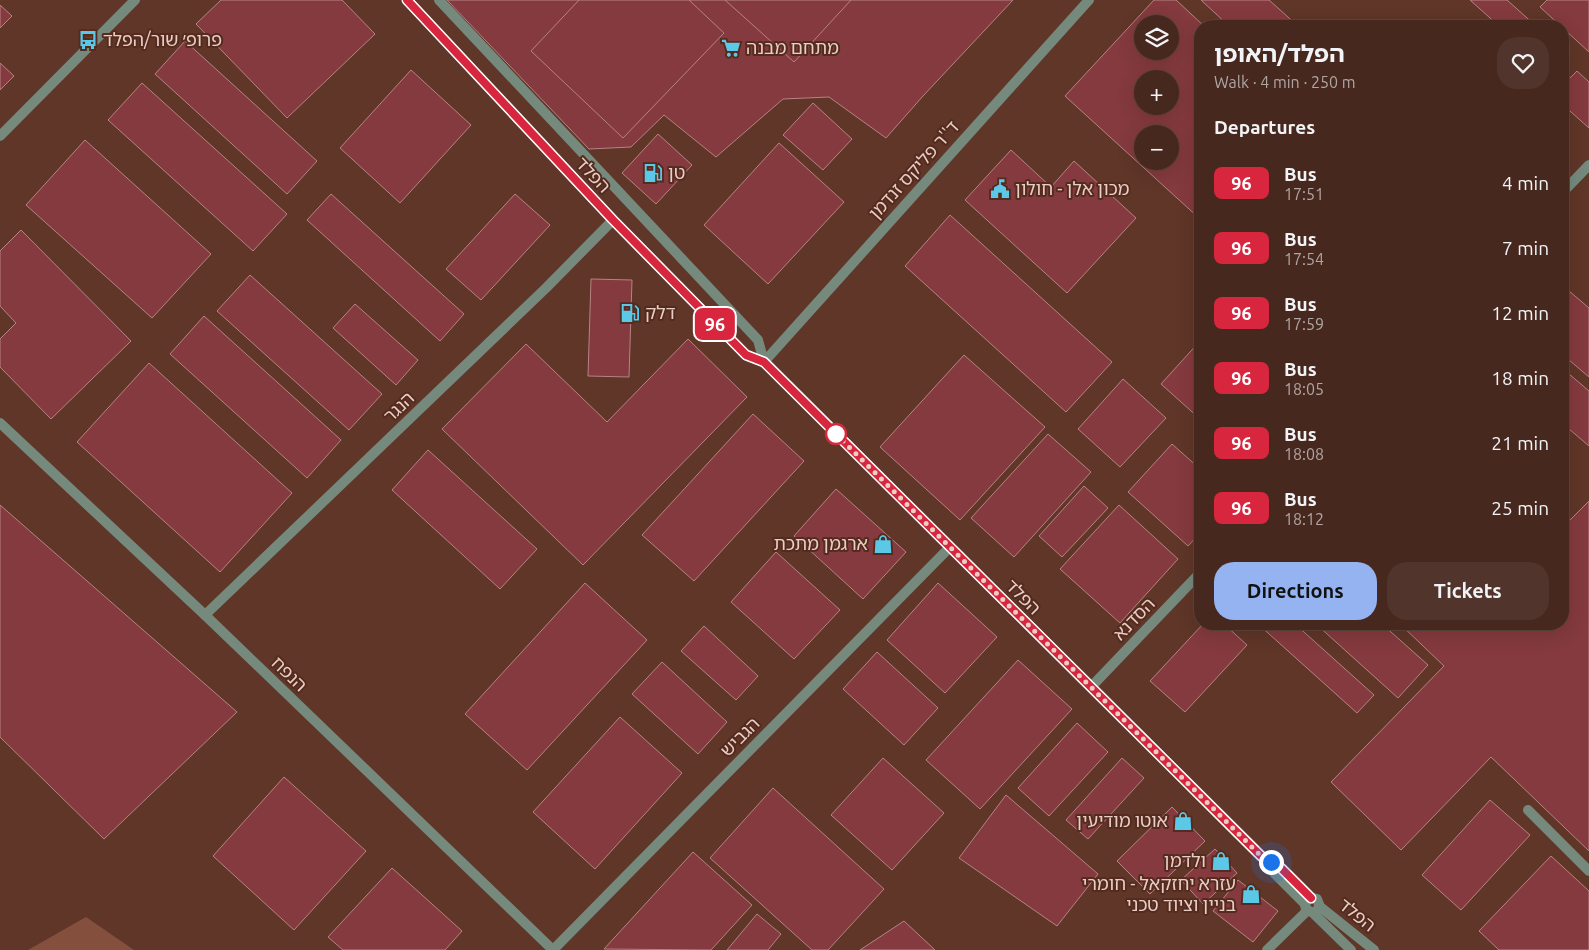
<!DOCTYPE html>
<meta charset="utf-8">
<style>
body{margin:0;font-family:Ubuntu,"Noto Sans Hebrew",sans-serif;background:#51342b;color:#f1f3f6;height:100vh;display:flex;flex-direction:column;font-size:19px;white-space:nowrap}
*{box-sizing:border-box;margin:0}
p{font-size:16px;color:#b0a6a4}
.icon{flex:none;width:28px;height:28px;fill:none;stroke:currentColor;stroke-width:2;stroke-linecap:round;stroke-linejoin:round}
.map{position:relative;flex:1;overflow:hidden}
.side{position:absolute;left:1194px;top:20px;width:375px;height:610px;display:flex;flex-direction:column;background:#47281e;border-radius:20px;box-shadow:0 5px 20px #0002,0 0 0 1px #5f443c}
.side>*{flex:none}
.badge{padding:0 10px;border-radius:8px;font-size:18px;line-height:32px}
.controls{position:absolute;left:1134px;top:15px;display:grid;gap:10px}
.controls a{display:grid;place-items:center;width:45px;height:45px;border-radius:50%;background:#47281e;box-shadow:0 5px 20px #0002,0 0 0 1px #5f443c;font-size:25px}
.you{position:absolute;width:25px;height:25px;margin:-12px;border:4px solid #fff;border-radius:50%;background:#1a73e8;box-shadow:0 0 0 8px #1a73e833}
.map>.badge{position:absolute;translate:-50% -50%;box-shadow:0 0 0 2px #fff}
h2{padding:0 20px;font-size:19px;line-height:45px}
.round{display:grid;place-items:center;flex:none;width:52px;height:52px;border-radius:20px;background:#51342b}
.headline{display:flex;align-items:center;justify-content:space-between;height:85px;padding:0 20px}
h1{font-size:24px;font-weight:700;line-height:38px}
.action{display:flex;gap:10px;margin-top:auto;padding:10px 20px}
.action a{flex:1;height:58px;border-radius:20px;background:#95b2f1;color:#111;font-size:20px;font-weight:700;line-height:58px;text-align:center}
.action a+a{background:#51342b;color:#f1f3f6}
ul{padding:0;list-style:none}
li{display:flex;align-items:center;gap:15px;height:65px;padding:0 20px}
li div{flex:1}
li b{display:block;font-size:19px}
li em{font-style:normal}
li .badge{min-width:55px;font-weight:700;text-align:center}
.map>svg:first-child{display:block}
</style>
<div class="map">
<svg width="1589" height="950" viewBox="0 0 1589 950">
<rect width="100%" height="100%" fill="#5f3628"/>
<!-- green -->
<path fill="#854f3e" d="M86,917L134,950H28Z"/>
<!-- building -->
<g fill="#843a3e" stroke="#b78384" fill-rule="evenodd">
<path d="M221,0H342L375,34L287,118L196,24Z"/>
<path d="M447,0H1013L923,96L886,138L829,97L783,99L716,157L664,115L631,147L589,149Z"/>
<path d="M579,0H689L724,33L623,138L531,51Z"/>
<path d="M725,0H851L794,62Z"/>
<path d="M1154,0H1176L1204,26H1200V219L1065,96ZM1142,24H1170V51H1142ZM1142,79H1170V106H1142ZM1142,134H1170V161H1142Z"/>
<path d="M1201,0H1269L1298,26H1229Z"/>
<path d="M1470,0H1507L1536,26H1499Z"/>
<path d="M1547,0H1589V52L1540,7Z"/>
<path d="M0,5L12,16L0,28Z"/>
<path d="M185,41L317,161L287,194L155,74Z"/>
<path d="M0,63L14,76L0,90Z"/>
<path d="M411,70L471,125L400,203L340,148Z"/>
<path d="M1577,71L1589,82V128L1562,104V86Z"/>
<path d="M142,83L287,214L253,251L108,120Z"/>
<path d="M813,103L852,139L823,170L783,135Z"/>
<path d="M658,134L692,165L656,204L622,173Z"/>
<path d="M85,140L211,254L152,318L26,205Z"/>
<path d="M779,143L844,202L768,284L704,225Z"/>
<path d="M1011,150L1051,187L1074,161L1136,218L1067,293L965,200Z"/>
<path d="M331,194L464,314L440,341L307,220Z"/>
<path d="M515,194L550,225L481,300L446,269Z"/>
<path d="M950,215L1112,362L1066,412L905,266Z"/>
<path d="M21,230L131,341L51,419L0,367V339L16,323L0,306V251Z"/>
<path d="M250,275L382,394L349,430L217,311Z"/>
<path d="M591,279L632,280L629,377L588,376Z"/>
<path d="M1562,285L1589,308V377L1562,354Z"/>
<path d="M355,304L418,360L396,385L333,328Z"/>
<path d="M204,316L341,440L307,478L170,354Z"/>
<path d="M688,339L747,397L583,565L442,429L526,344L607,422Z"/>
<path d="M1200,341V419L1161,384Z"/>
<path d="M964,355L1045,427L960,520L880,447Z"/>
<path d="M149,363L292,493L220,572L77,442Z"/>
<path d="M1562,368L1589,391V446L1562,423Z"/>
<path d="M1123,379L1166,418L1120,467L1078,429Z"/>
<path d="M753,414L804,461L694,581L642,535Z"/>
<path d="M1048,434L1091,472L1014,557L971,518Z"/>
<path d="M1172,444L1200,469V533L1188,546L1128,492Z"/>
<path d="M428,450L537,549L500,589L392,490Z"/>
<path d="M1084,486L1108,508L1062,557L1039,536Z"/>
<path d="M836,489L906,552L863,599L794,536Z"/>
<path d="M1589,501V851L1491,757L1401,850L1331,782L1444,666L1400,624H1562V528Z"/>
<path d="M0,505L237,712L104,839L0,737Z"/>
<path d="M1119,505L1178,559L1120,623L1060,569Z"/>
<path d="M776,552L840,610L794,659L731,602Z"/>
<path d="M585,583L647,640L527,770L465,714Z"/>
<path d="M938,583L997,637L945,693L887,640Z"/>
<path d="M1203,624H1224L1247,645L1185,712L1150,681Z"/>
<path d="M1258,624H1295L1374,695L1357,713Z"/>
<path d="M1316,624H1382L1428,665L1398,698Z"/>
<path d="M704,626L758,676L736,700L681,651Z"/>
<path d="M877,652L938,708L904,745L843,689Z"/>
<path d="M1018,660L1072,709L980,809L926,760Z"/>
<path d="M662,662L727,722L698,754L632,694Z"/>
<path d="M620,717L682,773L595,869L533,812Z"/>
<path d="M1077,723L1108,752L1049,816L1018,788Z"/>
<path d="M883,758L944,813L892,870L831,815Z"/>
<path d="M1122,758L1144,778L1088,839L1066,820Z"/>
<path d="M284,777L366,851L294,930L213,856Z"/>
<path d="M773,788L884,889L828,950H812L710,858Z"/>
<path d="M1006,795L1098,874L1057,926L959,858Z"/>
<path d="M1490,800L1530,835L1461,910L1422,875Z"/>
<path d="M1172,807L1205,841L1150,894L1117,861Z"/>
<path d="M1215,849L1237,873L1203,904L1181,880Z"/>
<path d="M693,852L752,905L711,950L604,949Z"/>
<path d="M1551,856L1589,891V950H1499L1479,931Z"/>
<path d="M392,868L462,931L445,950H343L328,937Z"/>
<path d="M1238,880L1278,911L1253,942L1213,911Z"/>
<path d="M757,914L781,934L768,950H727Z"/>
<path d="M904,921L935,950H860Z"/>
</g>
<g fill="none" stroke-linecap="round" stroke-linejoin="round">
<!-- minor -->
<g stroke="#75897d" stroke-width="10">
<path d="M1562,193L1589,165"/>
<path d="M764,362L1089,0"/>
<path d="M0,423L205,615L553,950"/>
<path d="M205,615L546,288L613,220"/>
<path d="M1091,687L1200,573"/>
<path d="M1528,810L1589,871"/>
<path d="M553,950L950,547"/>
<path d="M1267,950L1307,911"/>
</g>
<!-- tertiary -->
<g stroke="#75897d" stroke-width="10">
<path d="M407,0L613,220L746,355L764,362L1261,855L1275,874L1305,904"/>
<path d="M439,0L758,340L764,362"/>
<path d="M0,136L135,0"/>
<path d="M1266,859L1281,868L1311,898"/>
<path d="M1319,906L1374,950"/>
<path d="M1313,913L1318,910L1319,904L1317,899L1311,898C1306,900 1304,904 1306,909L1313,913L1351,950"/>
</g>
</g>
<g fill="none" stroke-linecap="round" stroke-linejoin="round">
<!-- line casing -->
<g stroke="#fff" stroke-width="11">
<path id="line" d="M407,0L613,220L746,355L764,362L1261,856L1281,868L1311,898"/>
</g>
<!-- line -->
<use href="#line" stroke="#d7263d" stroke-width="8"/>
<!-- walk -->
<path stroke="#e9cec6" stroke-width="5" stroke-dasharray="0 9" d="M836,434L830,428L1261,856L1271,862"/>
</g>
<!-- icons -->
<defs>
<g id="bus-bare" transform="scale(1.5)"><path d="M-5-6H5V4H4V6H2V4H-2V6H-4V4H-5ZM-3.5-4V0h7V-4ZM-3.5 1.2v1.5H-2V1.2ZM2 1.2v1.5H3.5V1.2Z" fill="#5ac8e6" stroke="#542b1e" stroke-width="2.5" paint-order="stroke"/></g>
<g id="supermarket-bare" transform="scale(1.5)"><path d="M-6-5.5h2.5l.6 2H6L4.5 2H-2.5L-4.4-4H-6ZM-1.5 3.2a1.3 1.3 0 1 0 .1 0ZM3 3.2a1.3 1.3 0 1 0 .1 0Z" fill="#5ac8e6" stroke="#542b1e" stroke-width="2.5" paint-order="stroke"/></g>
<g id="fuel-bare" transform="scale(1.5)"><path d="M-5.5-6h7V0h2V4h1.3V-2.5L3-4.5l.8-.8L6-3V5H2.5V1h-1V6h-7ZM-4.2-4.7v3.2H.2V-4.7Z" fill="#5ac8e6" stroke="#542b1e" stroke-width="2.5" paint-order="stroke"/></g>
<g id="civic-bare" transform="scale(1.5)"><path d="M-.6-6.5H3V-4.5H.6V-3L4-1V1h2V6H-6V1h2V-1L-.6-3ZM-1.2 2.5V6h2.4V2.5Z" fill="#5ac8e6" stroke="#542b1e" stroke-width="2.5" paint-order="stroke"/></g>
<g id="shop-bare" transform="scale(1.5)"><path d="M-5-2.5h2.3a2.7 3.5 0 0 1 5.4 0H5L5.5 6h-11ZM-1.5-2.5h3a1.5 2.3 0 0 0-3 0Z" fill="#5ac8e6" stroke="#542b1e" stroke-width="2.5" paint-order="stroke"/></g>
</defs>
<g fill-rule="evenodd">
<use href="#bus-bare" x="88" y="40"/>
<use href="#supermarket-bare" x="731" y="48"/>
<use href="#fuel-bare" x="653" y="173"/>
<use href="#civic-bare" x="1000" y="189"/>
<use href="#fuel-bare" x="630" y="313"/>
<use href="#shop-bare" x="883" y="544"/>
<use href="#shop-bare" x="1183" y="821"/>
<use href="#shop-bare" x="1221" y="861"/>
<use href="#shop-bare" x="1251" y="894"/>
</g>
<!-- markers -->
<circle fill="#fff" stroke="#d7263d" stroke-width="2.5" cx="836" cy="434" r="10"/>
<g text-anchor="middle" stroke-width="4" stroke-linejoin="round" paint-order="stroke">
<!-- poi labels -->
<g font-size="18" fill="#e9cec6" stroke="#542b1e" text-anchor="start">
<text x="103" y="46">פרופ׳ שור/הפלד</text>
<text x="746" y="54">מתחם מבנה</text>
<text x="668" y="179">טן</text>
<text x="1015" y="195">מכון אלן - חולון</text>
<text x="645" y="319">דלק</text>
<text x="868" y="550" text-anchor="end">ארגמן מתכת</text>
<text x="1168" y="827" text-anchor="end">אוטו מודיעין</text>
<text x="1206" y="867" text-anchor="end">ולדמן</text>
<text x="1236" y="890" text-anchor="end">עזרא יחזקאל - חומרי<tspan x="1236" dy="21">בניין וציוד טכני</tspan></text>
</g>
<!-- street labels -->
<g font-size="18" fill="#e9cec6" stroke="#542b1e">
<text transform="translate(914 170) rotate(-48)" y="6">ד''ר פליקס זנדמן</text>
<text transform="translate(593 175) rotate(47)" y="6">הפלד</text>
<text transform="translate(399 407) rotate(-44)" y="6">הנגר</text>
<text transform="translate(1023 597) rotate(45)" y="6">הפלד</text>
<text transform="translate(1134 619) rotate(-46)" y="6">הסדנא</text>
<text transform="translate(289 674) rotate(44)" y="6">הנפח</text>
<text transform="translate(740 737) rotate(-45)" y="6">הגביש</text>
<text transform="translate(1357 915) rotate(39)" y="6">הפלד</text>
</g>
</g>
</svg>
<div class="controls">
<a><svg class="icon" aria-label="layers" viewBox="0 0 24 24"><path d="M12 4l9 5-9 5-9-5zM3 14l9 5 9-5"/></svg></a>
<a>+</a>
<a>−</a>
</div>
<div class="you" style="left:1271px;top:862px"></div>
<b class="badge" style="left:715px;top:324px;background:#d7263d;color:#fff">96</b>
<section class="side">
<div class="headline"><div><h1>הפלד/האופן</h1><p>Walk · 4 min · 250 m</p></div><a class="round"><svg class="icon" aria-label="heart" viewBox="0 0 24 24"><path d="M12 20l-8-8c-3-5 5-10 8-4 3-6 11-1 8 4z"/></svg></a></div>
<h2>Departures</h2>
<ul>
<li><span class="badge" style="background:#d7263d;color:#fff">96</span><div><b>Bus</b><p>17:51</p></div><em>4 min</em></li>
<li><span class="badge" style="background:#d7263d;color:#fff">96</span><div><b>Bus</b><p>17:54</p></div><em>7 min</em></li>
<li><span class="badge" style="background:#d7263d;color:#fff">96</span><div><b>Bus</b><p>17:59</p></div><em>12 min</em></li>
<li><span class="badge" style="background:#d7263d;color:#fff">96</span><div><b>Bus</b><p>18:05</p></div><em>18 min</em></li>
<li><span class="badge" style="background:#d7263d;color:#fff">96</span><div><b>Bus</b><p>18:08</p></div><em>21 min</em></li>
<li><span class="badge" style="background:#d7263d;color:#fff">96</span><div><b>Bus</b><p>18:12</p></div><em>25 min</em></li>
</ul>
<div class="action"><a>Directions</a><a>Tickets</a></div>
</section>
</div>
